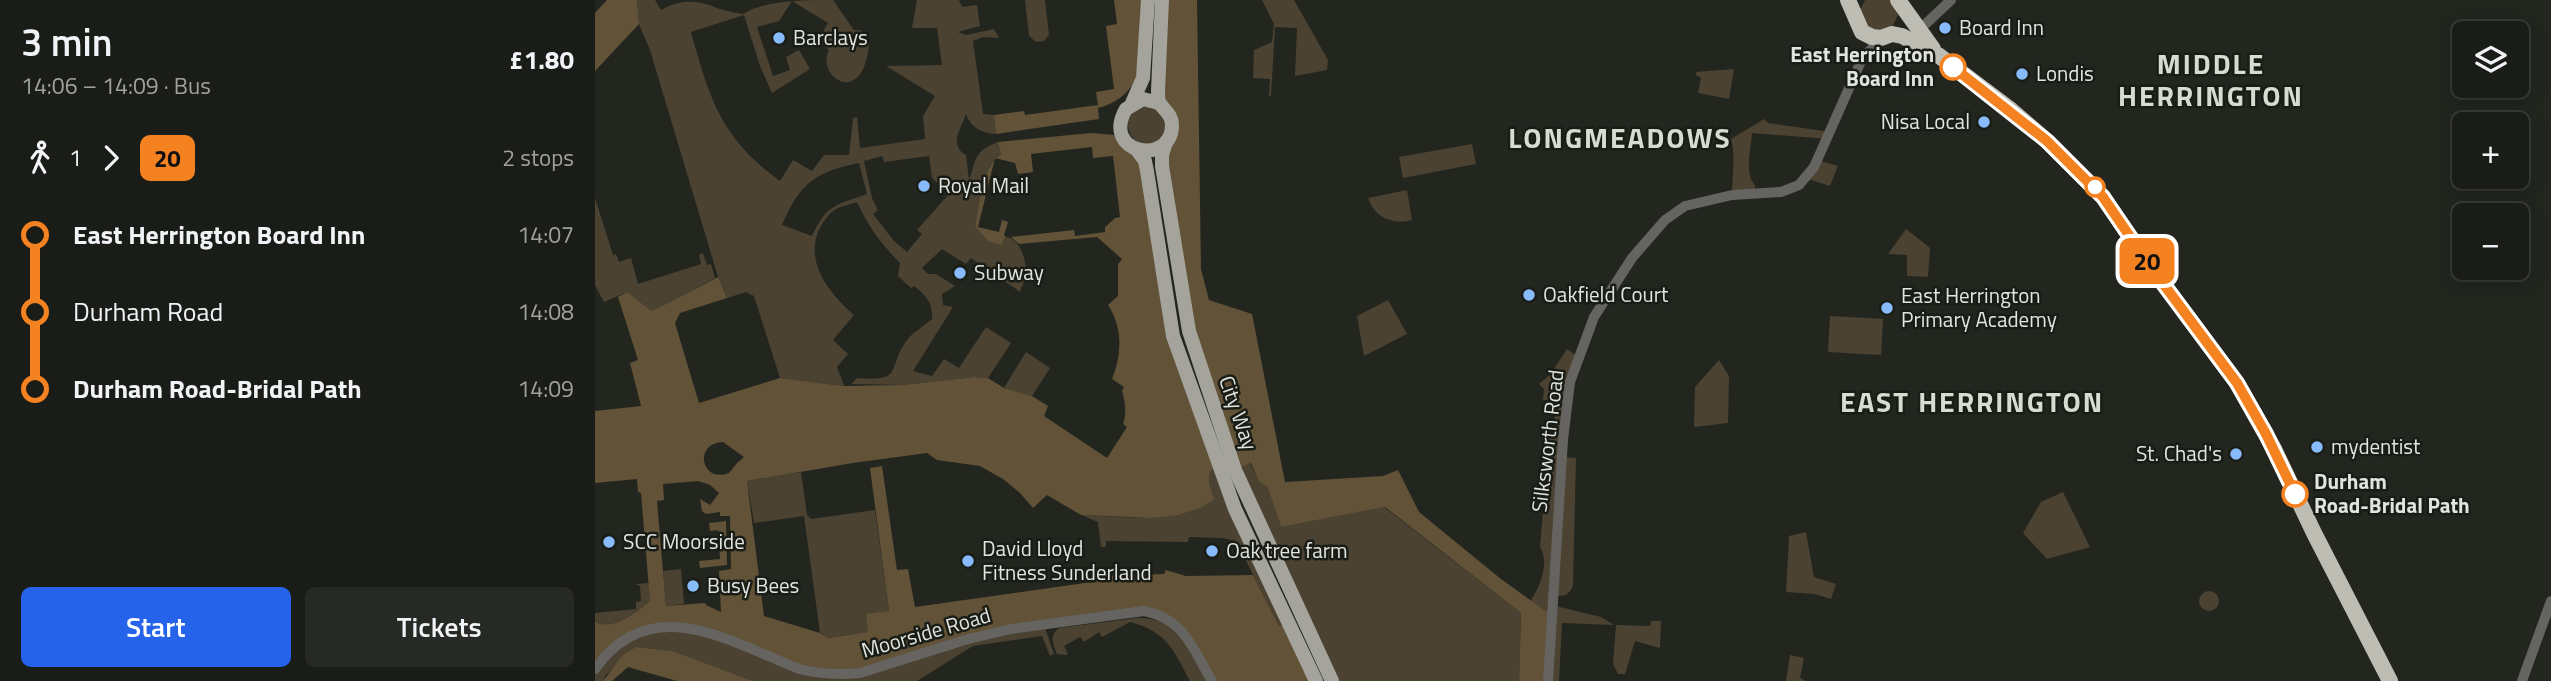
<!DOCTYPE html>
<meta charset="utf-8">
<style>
body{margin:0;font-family:"Titillium Web",sans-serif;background:#272924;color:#f1f3f6;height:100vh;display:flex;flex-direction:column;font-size:26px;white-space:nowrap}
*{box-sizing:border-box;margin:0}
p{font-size:23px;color:#9fa1a1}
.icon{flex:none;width:38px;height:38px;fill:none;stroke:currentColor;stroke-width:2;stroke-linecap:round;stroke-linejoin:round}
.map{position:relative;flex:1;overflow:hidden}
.side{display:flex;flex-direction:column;background:#1a1c17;width:595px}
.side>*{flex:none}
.badge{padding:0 14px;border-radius:10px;font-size:24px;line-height:46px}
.fabs{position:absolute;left:1857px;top:21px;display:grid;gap:14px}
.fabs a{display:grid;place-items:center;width:77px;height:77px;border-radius:10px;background:#1a1c17;box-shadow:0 4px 18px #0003,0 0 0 2px #383a36;font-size:35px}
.map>.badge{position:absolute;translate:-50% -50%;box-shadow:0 0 0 4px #fff}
.legs{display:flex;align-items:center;gap:10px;height:77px;padding:0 21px;font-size:23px}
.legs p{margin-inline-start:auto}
.head{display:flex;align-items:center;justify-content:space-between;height:119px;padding:0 21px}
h1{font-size:38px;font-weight:600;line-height:52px}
.action{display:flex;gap:14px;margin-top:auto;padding:14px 21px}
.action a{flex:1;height:80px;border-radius:10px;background:#2563eb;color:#fff;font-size:28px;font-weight:600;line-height:80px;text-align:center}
.action a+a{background:#272924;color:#f1f3f6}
ul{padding:0 21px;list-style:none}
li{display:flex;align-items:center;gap:24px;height:77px;font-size:26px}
li i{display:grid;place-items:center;width:10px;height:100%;margin:0 9px;background:currentColor}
li i::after{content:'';width:18px;height:18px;margin:-9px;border:5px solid;border-radius:50%;background:#1a1c17}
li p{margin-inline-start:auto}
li:first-child i{background:linear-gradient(#0000 50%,currentColor 0)}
li:last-child i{background:linear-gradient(currentColor 50%,#0000 0)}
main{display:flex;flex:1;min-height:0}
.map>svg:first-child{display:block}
</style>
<main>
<section class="side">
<div class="head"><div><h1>3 min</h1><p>14:06 – 14:09 · Bus</p></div><b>£1.80</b></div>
<div class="legs"><svg class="icon" aria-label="walk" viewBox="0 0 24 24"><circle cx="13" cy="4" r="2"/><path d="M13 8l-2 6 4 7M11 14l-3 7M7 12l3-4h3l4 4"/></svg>1<svg class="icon" aria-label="forward" viewBox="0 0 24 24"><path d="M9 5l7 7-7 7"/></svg><b class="badge" style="background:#f58220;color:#111">20</b><p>2 stops</p></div>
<ul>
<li><i style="color:#f58220"></i><b>East Herrington Board Inn</b><p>14:07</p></li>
<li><i style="color:#f58220"></i><span>Durham Road</span><p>14:08</p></li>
<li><i style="color:#f58220"></i><b>Durham Road-Bridal Path</b><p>14:09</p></li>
</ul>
<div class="action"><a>Start</a><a>Tickets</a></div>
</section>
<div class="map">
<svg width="1956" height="681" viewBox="0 0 1956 681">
<rect width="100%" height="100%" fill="#22261f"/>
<!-- green -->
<g fill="#4b4232" fill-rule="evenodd">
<path d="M42,0H60L66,10C84,0 97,0 115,5C124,10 138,12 148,14C169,0 211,0 238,0L259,30H264L272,35C275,43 274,49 272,57C261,105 221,74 234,50L223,40L233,23L197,1L184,21L162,27L178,76L195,70L191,57L204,50L215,69L177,93L165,66L149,15L96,32C115,100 126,138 185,181L198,160L217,171L229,155H254L258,118L262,117L265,148L330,139L328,116L340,96L291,66L347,65L342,28H317L322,0H364L367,7L382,5L385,26L363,32L371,35L399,29L404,38L388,37L378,41L388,114L399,115L401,134C387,133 376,128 371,114C366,129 353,145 371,155L374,180C382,158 379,151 403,142L406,154C386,166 385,205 380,226L406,245L411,237C424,238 430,257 431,269C432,275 427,286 425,292L376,258L371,264L347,249L327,268L333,274H341L360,286L347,294L348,305L358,307L318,371L337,376L349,359L364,368L391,327L416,343L393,378L380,377L308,385L256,384L262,378C310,382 291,369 312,340C318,332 329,326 337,319C338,302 331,296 319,286L316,288L303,276L305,263C286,244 273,226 262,202C256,204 247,206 241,209C234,213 228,222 224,230C209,263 236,295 259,315L238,340L253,354L242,367L249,386L185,378L159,296L151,292L132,298L123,277L55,50L44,24ZM287,156L289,162L334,156L337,178L354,194L322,230L327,234L312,252L299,241L278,214L283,210L277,198L269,161ZM264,163L272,194C241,205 232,204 217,236L187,225C205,183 220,172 264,163Z"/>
<path d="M430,0H450L454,35L449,41L441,42L434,36Z"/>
<path d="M667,0H699L733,60L732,70L700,76L702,28L680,27L676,96H674L675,79L658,78L659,50L677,42L679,24Z"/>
<path d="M1270,0H1298L1303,15L1297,27L1289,32L1271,27L1265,10Z"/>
<path d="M1139,69L1134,99L1103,93L1106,78L1101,75V72Z"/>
<circle cx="552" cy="125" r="19"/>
<path d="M1169,119L1173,123L1236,132L1233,139L1157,133C1156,149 1149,174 1160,185V194L1137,195C1137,176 1141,157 1136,139Z"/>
<path d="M877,144L881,164L808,178L804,157Z"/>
<path d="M1223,160L1243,166L1235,186L1210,178Z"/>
<path d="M812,190L817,220C797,225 780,218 773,198Z"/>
<path d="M0,198L18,255L21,254L24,262L36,258L43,284L106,264L104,255L108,253L112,265L116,264L120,278L57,311L32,292L9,302L0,285Z"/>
<path d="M1311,229L1335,248L1333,277L1312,276V255L1293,254Z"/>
<path d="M793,300L812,334L769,356L762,316Z"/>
<path d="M1235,316L1288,319L1286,355L1233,352Z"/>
<path d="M972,349L983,357L967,457L981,458L978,586C973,597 968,596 957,596V605L1006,617L1019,625L967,623L964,681H953L936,600C945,587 955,563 945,547L954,441L951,433L945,425L959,427L961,401L948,400L949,389L944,384L955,375Z"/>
<path d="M431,352L455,368L437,396L409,388Z"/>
<path d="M1124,360L1134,376L1133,423L1099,427L1100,387Z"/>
<path d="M655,463L664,482L672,486L686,527L789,507L926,613L924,681H737L640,470Z"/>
<path d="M624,466L694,622L684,626L641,541L628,538L594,537L593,542L511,541V547H506L503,522L486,515C533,517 577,524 620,499C615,488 611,479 617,469Z"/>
<path d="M206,472L212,515L216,519L280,510L294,611L273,632L233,638L225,633L209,516L159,523L152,481Z"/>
<path d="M1468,492L1495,547L1452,559L1428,533L1446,502Z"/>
<path d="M1211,532L1219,577L1241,584L1236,599L1220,594L1191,592L1194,536Z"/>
<path d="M86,569L89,604L71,606L68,571Z"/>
<path d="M54,583L55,601C41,612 18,631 0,622V613L41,609V602L46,601L45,586L40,584Z"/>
<circle cx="1614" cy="601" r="10"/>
<path d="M542,618C583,616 594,651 612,681H595C578,649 572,632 535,622L507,637L504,632L489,642L485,637L469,646L473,654L471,655L462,654C458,643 454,636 464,628Z"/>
<path d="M1056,621H1066L1065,648L1040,641L1030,674H1023L1018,664L1021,625L1055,626Z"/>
<path d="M449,625L459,654L455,656L447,636L378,646L322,681H158L78,651L41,647L11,675L8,681H0V669L26,641L90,626L204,669Z"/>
<path d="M1195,655L1209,658L1205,678L1211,681H1191Z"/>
</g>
<!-- forest -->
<g fill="#615238" fill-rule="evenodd">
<path d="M12,0H42L44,24L0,71V13Z"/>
<path d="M519,0H548L541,80C531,95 520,104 503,108L504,119L401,134L399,115L429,111L430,115L503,105L501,92L519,89L511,26L522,24Z"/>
<path d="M567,0H602L606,269L614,300L657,314L690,482L788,476L803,470L824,512L906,579L956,615L953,681H924L926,613L790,507L686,527L672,486L664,482L656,463L640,470L594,331L567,166L576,134L563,91Z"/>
<path d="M496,133L519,135L542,150L578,336L624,466L617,469C611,479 615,488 620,499L605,508L583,515L557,518L486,515L452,495L438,508L425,493L408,479L385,466L342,460L332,453L258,463L152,481L169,616L225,633L233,638L273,632L271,614L294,611L275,468L287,466L302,570L313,569L320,607L497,582V576H502L569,574L571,570L591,576L658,575L684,626L690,624L721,681H617L593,640L567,614L416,629L285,667L220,673L108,630L40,634L0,669V622C19,631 41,612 55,601L46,493L43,492L42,479L0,483V411L46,406L35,363L43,360L23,297L32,292L57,311L123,277L132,298L85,313L80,323L104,403L185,378L249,386L308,385L380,377L393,378L409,388L437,396L453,406L449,416L512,458L532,427L528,424C532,415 530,400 527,391L529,387L517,379C527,354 528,328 513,305L523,296V264L527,259L502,237L424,244L416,237L479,230L480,236L510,232V227L520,218L525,217L518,156L498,158L497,147L436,154L438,172L423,174L420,163L400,158L383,227L404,232L407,220L413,222L409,235L411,237L406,245L393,241L380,226C385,204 386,167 406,154L403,142ZM128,442L149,457L142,463L134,473C106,484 98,443 128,442ZM103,481L115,485L124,493L115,505L105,499L107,511L111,514L125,512V516H135L136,569L124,571L126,612L111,605L110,603L71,606L62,501L69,500L68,484Z"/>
<path d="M131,521L132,565L105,568L104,561L125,559L123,530L115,531L114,523Z"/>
<path d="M41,647L78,651L158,681H82L33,667L17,681H8L28,655Z"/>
</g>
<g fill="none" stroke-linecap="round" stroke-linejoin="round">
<!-- minor -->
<g stroke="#656460" stroke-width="10">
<path d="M1323,31L1356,0"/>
<path d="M0,669C56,590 136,642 204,669C224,674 244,675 265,673L373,639L416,629L549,611C590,619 597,648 617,681"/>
<path d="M953,681L968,440L975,382L999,317L1037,258L1070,220L1090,206L1137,195L1186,192L1204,185L1219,167L1267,59L1286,38"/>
<path d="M1927,681L1956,601"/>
</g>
<!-- major -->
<g stroke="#a4a49c" stroke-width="14">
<path d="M537,103L548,78L553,0"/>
<path d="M564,103L548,99L531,109C505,154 577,167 577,125C577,114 569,111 564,102C563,99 563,95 563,91L567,0"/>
<path d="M571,142L567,155V166L594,331L640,470L737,681"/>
<path d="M542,150L550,161L552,171L578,336L640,509L721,681"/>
</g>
<!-- highway -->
<g stroke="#bebdb3" stroke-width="16">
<path d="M1253,0L1267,32L1277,37L1286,38L1297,34L1307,36L1343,55L1416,110L1452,141L1508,197L1555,266L1642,383L1679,449L1719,533L1795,681"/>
<path d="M1303,0L1338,49"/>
</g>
</g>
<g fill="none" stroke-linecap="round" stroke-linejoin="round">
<!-- line-1 casing -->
<g stroke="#fff" stroke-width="16">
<path id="line-1" d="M1358,67L1452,141L1508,197L1555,266L1642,383L1671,434L1700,494"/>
</g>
<!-- line-1 -->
<use href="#line-1" stroke="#f58220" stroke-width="10"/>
</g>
<!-- markers -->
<g fill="#87bbfb" stroke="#191d16" stroke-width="2.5">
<circle cx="1350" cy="28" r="7"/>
<circle cx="184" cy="38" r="7"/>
<circle cx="1427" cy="74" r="7"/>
<circle cx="1389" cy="122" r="7"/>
<circle cx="329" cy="186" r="7"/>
<circle cx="365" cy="273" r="7"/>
<circle cx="934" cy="295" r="7"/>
<circle cx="1292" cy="308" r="7"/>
<circle cx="1722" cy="447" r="7"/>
<circle cx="1641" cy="454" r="7"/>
<circle cx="14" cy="542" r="7"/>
<circle cx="617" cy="551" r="7"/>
<circle cx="373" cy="561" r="7"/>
<circle cx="98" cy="586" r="7"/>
</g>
<g fill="#fff" stroke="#f58220" stroke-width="3.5">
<circle cx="1358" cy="67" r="12"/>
<circle cx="1500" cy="187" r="9"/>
<circle cx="1700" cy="494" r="12"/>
</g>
<g text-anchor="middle" stroke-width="5" stroke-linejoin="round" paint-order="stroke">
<!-- poi labels -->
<g font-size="21" fill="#e1e4df" stroke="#191d16" text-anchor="start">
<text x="1364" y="35">Board Inn</text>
<text x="198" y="45">Barclays</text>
<text x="1441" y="81">Londis</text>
<text x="1375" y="129" text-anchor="end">Nisa Local</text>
<text x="343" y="193">Royal Mail</text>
<text x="379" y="280">Subway</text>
<text x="948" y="302">Oakfield Court</text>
<text x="1306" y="303">East Herrington<tspan x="1306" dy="24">Primary Academy</tspan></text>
<text x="1736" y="454">mydentist</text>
<text x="1627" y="461" text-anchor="end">St. Chad's</text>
<text x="28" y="549">SCC Moorside</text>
<text x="387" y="556">David Lloyd<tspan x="387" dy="24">Fitness Sunderland</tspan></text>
<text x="631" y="558">Oak tree farm</text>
<text x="112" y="593">Busy Bees</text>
</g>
<!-- stop labels -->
<g font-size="21" font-weight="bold" fill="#e1e4df" stroke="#191d16" text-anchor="end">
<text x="1339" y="62">East Herrington<tspan x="1339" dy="24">Board Inn</tspan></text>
<text x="1719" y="489" text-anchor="start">Durham<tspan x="1719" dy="24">Road-Bridal Path</tspan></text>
</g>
<!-- street labels -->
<g font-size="21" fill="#e1e4df" stroke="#191d16">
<text transform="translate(643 413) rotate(71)" y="7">City Way</text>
<text transform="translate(953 441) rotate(-83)" y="7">Silksworth Road</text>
<text transform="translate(331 633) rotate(-16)" y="7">Moorside Road</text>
</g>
<!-- district labels -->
<g font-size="28" font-weight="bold" letter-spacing="2" fill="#d7dcd2" stroke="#191d16">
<text x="1616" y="74">MIDDLE<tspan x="1616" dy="32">HERRINGTON</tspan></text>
<text x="1025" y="148">LONGMEADOWS</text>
<text x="1377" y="412">EAST HERRINGTON</text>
</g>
</g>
</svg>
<div class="fabs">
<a><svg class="icon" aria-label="layers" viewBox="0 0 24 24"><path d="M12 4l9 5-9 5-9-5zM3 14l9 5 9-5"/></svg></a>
<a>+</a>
<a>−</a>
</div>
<b class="badge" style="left:1552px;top:261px;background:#f58220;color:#111">20</b>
</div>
</main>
